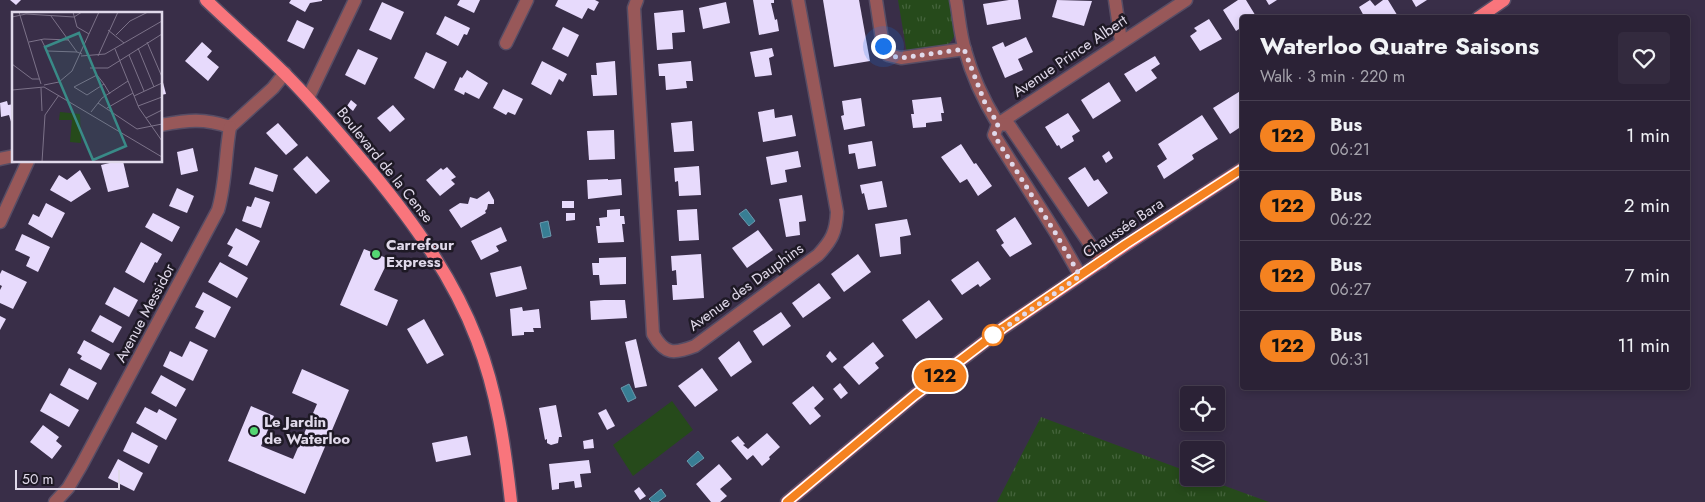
<!DOCTYPE html>
<meta charset="utf-8">
<style>
body{margin:0;font-family:Jost,sans-serif;background:#332a3e;color:#f1f3f6;height:100vh;display:flex;flex-direction:column;font-size:19px;white-space:nowrap}
*{box-sizing:border-box;margin:0}
p{font-size:16px;color:#a6a4ad}
.icon{flex:none;width:28px;height:28px;fill:none;stroke:currentColor;stroke-width:2;stroke-linecap:round;stroke-linejoin:round}
.map{position:relative;flex:1;overflow:hidden}
.drawer{position:absolute;left:1240px;top:15px;width:450px;height:375px;display:flex;flex-direction:column;background:#2b2236;border-radius:5px;box-shadow:0 2px 8px #0003,0 0 0 1px #473f51}
.drawer>*{flex:none}
.badge{padding:0 10px;border-radius:16px;font-size:18px;line-height:32px}
.controls{position:absolute;left:1180px;top:386px;display:grid;gap:10px}
.controls a{display:grid;place-items:center;width:45px;height:45px;border-radius:5px;background:#2b2236;box-shadow:0 2px 8px #0003,0 0 0 1px #473f51;font-size:25px}
.scale{position:absolute;left:15px;bottom:12px;width:105px;box-sizing:border-box;padding-left:5px;border:2px solid #e0d9ea;border-top:0;font-size:14px;line-height:18px;white-space:nowrap;color:#e0d9ea;-webkit-text-stroke:4px #1e1925;paint-order:stroke}
.you{position:absolute;width:25px;height:25px;margin:-12px;border:4px solid #fff;border-radius:50%;background:#1a73e8;box-shadow:0 0 0 8px #1a73e833}
.map>.badge{position:absolute;translate:-50% -50%;box-shadow:0 0 0 2px #fff}
.round{display:grid;place-items:center;flex:none;width:52px;height:52px;border-radius:5px;background:#332a3e}
.head{display:flex;align-items:center;justify-content:space-between;height:85px;padding:0 20px}
h1{font-size:24px;font-weight:700;line-height:38px}
ul{padding:0;list-style:none}
li{display:flex;align-items:center;gap:15px;height:70px;padding:0 20px;border-top:1px solid #473f51}
li div{flex:1}
li b{display:block;font-size:19px}
li em{font-style:normal}
li .badge{min-width:55px;font-weight:700;text-align:center}
.map>svg:first-child{display:block}
</style>
<div class="map">
<svg width="1705" height="502" viewBox="0 0 1705 502">
<defs>
<pattern id="grass-tufts" width="24" height="20" patternUnits="userSpaceOnUse" patternTransform="scale(1.25)"><rect width="24" height="20" fill="#264a1b"/><path d="M3 7l-1-3M5 7V3M7 7l1-3M15 17l-1-3M17 17v-4M19 17l1-3" fill="none" stroke="#45643c"/></pattern>
</defs>
<rect width="100%" height="100%" fill="#392e48"/>
<!-- grass -->
<g fill="url(#grass-tufts)">
<path d="M898,0H953C960,51 953,45 907,54Z"/>
<path d="M1041,417L1189,472V478H1203L1269,502H997Z"/>
</g>
<!-- park -->
<path fill="#264a1b" d="M672,401L693,430L633,476L613,445Z"/>
<!-- water -->
<g fill="#387e94" stroke="#6a99ae">
<path d="M746,209L755,221L749,226L739,214Z"/>
<path d="M548,221L551,236L543,238L540,223Z"/>
<path d="M629,384L636,398L628,402L621,388Z"/>
<path d="M698,451L704,458L692,467L687,461Z"/>
<path d="M661,489L666,496L658,502H652L649,499Z"/>
</g>
<!-- building -->
<g fill="#e7dafc">
<path d="M10,0H21L16,5Z"/>
<path d="M291,0H322V1L310,3L305,12L289,3Z"/>
<path d="M460,0H480L474,13L457,5Z"/>
<path d="M558,0H595L599,2L594,11L588,8L582,19L555,6Z"/>
<path d="M753,0H774V3H771L775,20L777,19L779,31L759,35Z"/>
<path d="M823,0H859L870,61L834,67Z"/>
<path d="M1009,0H1018L1021,19L987,25L983,4Z"/>
<path d="M1057,0L1092,1L1084,26L1052,17Z"/>
<path d="M1238,0H1246L1257,18H1242V27L1236,31L1223,10Z"/>
<path d="M1266,0H1277L1269,5Z"/>
<path d="M1370,0L1375,6L1383,0H1388L1399,18H1365L1359,7Z"/>
<path d="M1412,0H1427L1416,7Z"/>
<path d="M382,2L404,12L391,40L369,30Z"/>
<path d="M726,2L730,23L703,29L699,8Z"/>
<path d="M683,10L685,32L672,33L673,49L657,50L654,13Z"/>
<path d="M445,16L470,28L467,35L464,34L458,46L436,34Z"/>
<path d="M1209,19L1222,39L1200,51L1190,36L1197,31L1194,28Z"/>
<path d="M297,20L314,28L304,49L287,41Z"/>
<path d="M563,27L579,35L568,57L552,49Z"/>
<path d="M1026,37L1033,52L1018,59L1023,70L1005,78L992,47L1003,42L1005,47Z"/>
<path d="M202,42L212,51L207,57L219,67L208,81L185,61Z"/>
<path d="M772,48L774,56L769,58L772,75L755,77L750,52Z"/>
<path d="M358,49L378,58L365,85L345,75Z"/>
<path d="M426,52L447,62L434,89L414,78Z"/>
<path d="M1155,56L1160,64L1151,70L1157,78L1136,92L1124,74Z"/>
<path d="M542,61L567,74L563,82L559,79L551,95L531,84Z"/>
<path d="M615,61L617,95L593,96L591,75H597L596,63Z"/>
<path d="M691,61L693,81H686L687,88L666,90L665,76H659L658,64Z"/>
<path d="M467,70L488,83L479,99L465,92L464,95L454,90L460,77L462,78Z"/>
<path d="M161,75L166,94L161,95Z"/>
<path d="M1109,82L1121,101L1093,119L1081,100Z"/>
<path d="M503,89L523,99L515,115L508,112L506,115L493,108Z"/>
<path d="M1242,90V126L1230,134L1213,108Z"/>
<path d="M941,97L944,113H941L942,121L926,123V127L913,128L911,114H914L912,100Z"/>
<path d="M861,98L865,126L844,130L841,116L844,115L842,101Z"/>
<path d="M351,100L357,105L353,111L347,106Z"/>
<path d="M7,101L8,105L14,104V125H12L9,115L1,117L0,103Z"/>
<path d="M393,105L405,119L390,132L377,118Z"/>
<path d="M774,109L775,118L792,115L796,136L763,142L758,112Z"/>
<path d="M1068,113L1080,131L1072,136L1074,141L1061,149L1059,145L1057,146L1045,127Z"/>
<path d="M1202,115L1218,139L1192,155L1194,159L1164,179L1157,166L1167,159L1158,144Z"/>
<path d="M692,121L694,151L674,152L671,123Z"/>
<path d="M278,123L298,145L286,155L266,133Z"/>
<path d="M614,130L615,159L589,160L587,131Z"/>
<path d="M872,141L876,166L858,169L855,153L849,154L848,145Z"/>
<path d="M961,144L974,164L976,163L992,186L978,196L967,179L960,183L941,157Z"/>
<path d="M193,148L198,171L181,175L177,152Z"/>
<path d="M798,151L801,167L785,170L787,182L771,185L766,157Z"/>
<path d="M1109,151L1113,158L1106,163L1102,156Z"/>
<path d="M307,156L330,181L316,194L293,169Z"/>
<path d="M118,161H123L129,187L108,192L101,165Z"/>
<path d="M699,166L701,195L679,196L678,181L675,182L674,168Z"/>
<path d="M255,167L278,175L273,192L249,184Z"/>
<path d="M447,167L456,177L451,180L455,184L440,196L426,180L441,168L443,170Z"/>
<path d="M1085,167L1094,181L1098,179L1108,193L1088,207L1068,178Z"/>
<path d="M80,170L91,189L71,202L50,190L59,175L67,180Z"/>
<path d="M608,179V180L621,179L622,195L588,199L587,180Z"/>
<path d="M882,181L887,207L868,210L864,193L862,194L860,185Z"/>
<path d="M177,188L194,196L187,213L169,206Z"/>
<path d="M489,191L494,200V204H488L487,209L485,211L486,213L461,228L449,210L460,203L468,204L470,197L477,199Z"/>
<path d="M802,195L806,221L799,222L800,235L786,237L779,199Z"/>
<path d="M255,197L270,202L261,228L242,221L247,206L251,207Z"/>
<rect x="562" y="201" width="12" height="7"/>
<path d="M46,203L65,213L52,238L28,224L33,214L39,217Z"/>
<path d="M620,209V216H624L625,224H622L624,242L598,243L596,226H600L599,218L607,217V210Z"/>
<path d="M697,209L699,240L679,241L677,210Z"/>
<path d="M153,213L180,227L172,242L145,227Z"/>
<path d="M566,213H575V220L566,221Z"/>
<path d="M1015,217L1032,244L1010,257L1001,245L1004,243L996,230Z"/>
<path d="M907,219L911,235L900,237L901,254L880,257L875,224Z"/>
<path d="M501,227L507,241L496,246L499,251L481,260L471,241Z"/>
<path d="M236,228L260,241L247,266L228,256L233,247L227,244Z"/>
<path d="M758,230L773,250L747,268L732,248Z"/>
<path d="M22,234L50,247L38,272L26,266L30,257L15,250Z"/>
<path d="M141,242L162,254L157,263L155,262L144,283L125,272Z"/>
<path d="M364,249L389,259L374,290L398,300L387,326L340,305Z"/>
<path d="M701,254L704,298L673,300L672,285H677L676,270L672,271L671,256Z"/>
<path d="M858,254L871,272L844,292L831,274Z"/>
<path d="M626,257V284L600,285L599,275H593L592,263H599V258Z"/>
<path d="M978,261L991,279L980,287L978,284L962,295L951,280Z"/>
<path d="M220,262L248,278L237,298L208,282Z"/>
<path d="M521,266L527,289L496,297L490,273Z"/>
<path d="M2,270L27,282L13,309L0,303V290L2,286L0,285V274Z"/>
<path d="M819,283L831,298L803,318L792,303Z"/>
<path d="M114,287L138,300L129,317L105,304Z"/>
<path d="M203,292L231,307L215,338L195,328L204,311L195,307Z"/>
<path d="M604,300H625L627,318L591,320L590,301Z"/>
<path d="M929,300L943,319L916,339L902,320Z"/>
<path d="M522,307L523,311L539,309L541,328H533L534,332H524V335L512,336L510,309Z"/>
<path d="M781,312L791,326L763,346L753,331Z"/>
<path d="M100,315L122,327L113,343L91,331Z"/>
<path d="M0,316L6,319L0,330Z"/>
<path d="M424,319L444,355L427,364L407,329Z"/>
<path d="M636,339L647,386L635,388L625,342Z"/>
<path d="M84,340L110,354L101,370L80,359L82,356L77,353Z"/>
<path d="M190,341L208,350L193,381L163,366L170,351L182,357Z"/>
<path d="M739,341L752,362L731,377L718,358Z"/>
<path d="M873,342L884,356L875,363L879,368L859,385L843,367Z"/>
<path d="M830,351L837,359L832,363L826,356Z"/>
<path d="M69,368L97,383L88,400L60,385Z"/>
<path d="M702,368L718,390L695,407L678,386Z"/>
<path d="M302,369L349,390L305,494L228,461L251,406L274,416L261,446L293,459L317,404L292,393Z"/>
<path d="M161,375L186,389L176,407L151,393Z"/>
<path d="M840,383L848,393L841,399L833,389Z"/>
<path d="M813,386L824,399L814,408L821,416L810,425L792,403Z"/>
<path d="M50,393L79,410L69,427L40,411Z"/>
<path d="M556,405L562,437H559L558,443L551,445L547,443V439L545,440L539,408Z"/>
<path d="M145,407L157,413L159,409L177,419L166,440L136,423Z"/>
<path d="M606,409L615,426L607,430L598,413Z"/>
<path d="M43,425L59,437L56,441L62,446L52,459L30,442Z"/>
<path d="M132,432L158,446L149,464L123,451Z"/>
<path d="M767,433L780,447L769,457L770,459L762,466L753,455L747,460L731,441L738,436L745,444L743,445L748,449Z"/>
<path d="M467,436L471,455L436,462L432,443Z"/>
<path d="M593,439L594,448L584,449L583,441Z"/>
<path d="M118,459L143,473L134,491L108,478Z"/>
<path d="M589,460L591,473L580,474L582,487L575,488L574,481L559,483V489L552,490L549,464Z"/>
<path d="M719,464L732,479L720,489L727,496L720,502H711L696,484Z"/>
<path d="M639,487L646,496L640,500L634,491Z"/>
</g>
<g fill="none" stroke-linecap="round" stroke-linejoin="round">
<!-- minor casing -->
<g stroke="#574d65" stroke-width="15">
<g id="minor">
<path d="M637,0L634,8L653,334C665,355 674,354 695,346L818,255C832,240 836,232 837,212L798,0"/>
<path d="M876,0L883,46L888,55L901,58L965,49"/>
<path d="M956,0C959,16 960,34 965,50C972,76 984,101 998,124L994,135L1056,233L1080,275"/>
<path d="M1115,0L1121,41"/>
<path d="M506,43L527,0"/>
<path d="M308,98L355,0"/>
<path d="M998,124L1186,0"/>
<path d="M998,124L1009,125L1102,262"/>
<path d="M161,125C188,120 204,118 230,127L273,88L285,73"/>
<path d="M0,159L14,156"/>
<path d="M0,222L28,161"/>
<path d="M55,502L68,488L81,466L218,210C226,183 225,155 230,127"/>
</g>
</g>
<!-- major casing -->
<g stroke="#574d65" stroke-width="15">
<g id="major">
<path d="M206,0C232,25 260,49 286,75C316,105 343,138 371,171C413,222 453,277 477,340C497,392 505,447 511,502"/>
<path d="M1478,18L1504,0"/>
<path d="M787,502L915,395L1003,328L1127,244L1242,169"/>
</g>
</g>
<!-- minor -->
<use href="#minor" stroke="#985859" stroke-width="12"/>
<!-- major -->
<use href="#major" stroke="#f9757c" stroke-width="12"/>
</g>
<g fill="none" stroke-linecap="round" stroke-linejoin="round">
<!-- line casing -->
<g stroke="#fff" stroke-width="11">
<path id="line" d="M787,502L915,395L1003,328L1126,244L1242,169"/>
</g>
<!-- line -->
<use href="#line" stroke="#f58220" stroke-width="8"/>
<!-- walk -->
<path stroke="#e0d9ea" stroke-width="5" stroke-dasharray="0 9" d="M883,46L888,55L901,58L964,49L985,103L998,124L994,135L1056,234L1080,276L988,339L993,335"/>
</g>
<!-- markers -->
<g fill="#54d672" stroke="#1e1925" stroke-width="2">
<circle cx="376" cy="254" r="5"/>
<circle cx="254" cy="431" r="5"/>
</g>
<circle fill="#fff" stroke="#f58220" stroke-width="2.5" cx="993" cy="335" r="10"/>
<g text-anchor="middle" stroke-width="5" stroke-linejoin="round" paint-order="stroke">
<!-- street labels -->
<g font-size="15" fill="#e0d9ea" stroke="#1e1925">
<text transform="translate(1070 56) rotate(-34)" y="5">Avenue Prince Albert</text>
<text transform="translate(385 165) rotate(51)" y="5">Boulevard de la Cense</text>
<text transform="translate(1123 228) rotate(-34)" y="5">Chaussée Bara</text>
<text transform="translate(746 287) rotate(-36)" y="5">Avenue des Dauphins</text>
<text transform="translate(145 313) rotate(-62)" y="5">Avenue Messidor</text>
</g>
<!-- poi labels -->
<g font-size="15" font-weight="bold" fill="#e0d9ea" stroke="#1e1925" text-anchor="start">
<text x="386" y="250">Carrefour<tspan x="386" dy="17">Express</tspan></text>
<text x="264" y="427">Le Jardin<tspan x="264" dy="17">de Waterloo</tspan></text>
</g>
</g>
<!-- overview -->
<g transform="translate(12 12)">
<rect width="150" height="150" fill="#392e48"/>
<path d="M48,100L68,102L69,131L58,130L60,108H47Z" fill="#264a1b"/>
<path fill="none" stroke="#7c7289" stroke-width="1" d="M7,0L29,72M61,0L65,15L77,22M39,4L65,40L70,42M0,5L14,2L62,5L70,0M96,18L112,31M104,23L118,9L136,0M29,27L35,39L65,40M17,30L32,27L57,28M135,30L150,65M126,36L142,75M103,37L127,96L150,129M117,43L132,79M69,44L93,42L150,9M86,44L106,0M0,52L20,67H27M78,56H96L150,22M92,72L75,83L62,75L85,63L92,72L98,82M32,73L47,70L60,59L87,0M32,75L150,145M29,76L30,99M0,78L32,75M122,84L150,71M86,91L125,117L150,112M126,94L150,85M95,96L121,81M79,100L90,86L116,69M134,106L150,98M30,150L33,103L47,83"/>
<path fill="#398a87" fill-opacity="0.15" stroke="#398a87" stroke-width="2.5" d="M67,21L114,134L81,148L33,35Z"/>
<rect width="150" height="150" fill="none" stroke="#e0d9ea" stroke-width="2.5"/>
</g>
</svg>
<div class="controls">
<a><svg class="icon" aria-label="locate" viewBox="0 0 24 24"><circle cx="12" cy="12" r="6"/><path d="M12 2v4M12 18v4M2 12h4M18 12h4"/></svg></a>
<a><svg class="icon" aria-label="layers" viewBox="0 0 24 24"><path d="M12 4l9 5-9 5-9-5zM3 14l9 5 9-5"/></svg></a>
</div>
<div class="scale">50 m</div>
<div class="you" style="left:883px;top:46px"></div>
<b class="badge" style="left:940px;top:376px;background:#f58220;color:#111">122</b>
<section class="drawer">
<div class="head"><div><h1>Waterloo Quatre Saisons</h1><p>Walk · 3 min · 220 m</p></div><a class="round"><svg class="icon" aria-label="heart" viewBox="0 0 24 24"><path d="M12 20l-8-8c-3-5 5-10 8-4 3-6 11-1 8 4z"/></svg></a></div>
<ul>
<li><span class="badge" style="background:#f58220;color:#111">122</span><div><b>Bus</b><p>06:21</p></div><em>1 min</em></li>
<li><span class="badge" style="background:#f58220;color:#111">122</span><div><b>Bus</b><p>06:22</p></div><em>2 min</em></li>
<li><span class="badge" style="background:#f58220;color:#111">122</span><div><b>Bus</b><p>06:27</p></div><em>7 min</em></li>
<li><span class="badge" style="background:#f58220;color:#111">122</span><div><b>Bus</b><p>06:31</p></div><em>11 min</em></li>
</ul>
</section>
</div>
